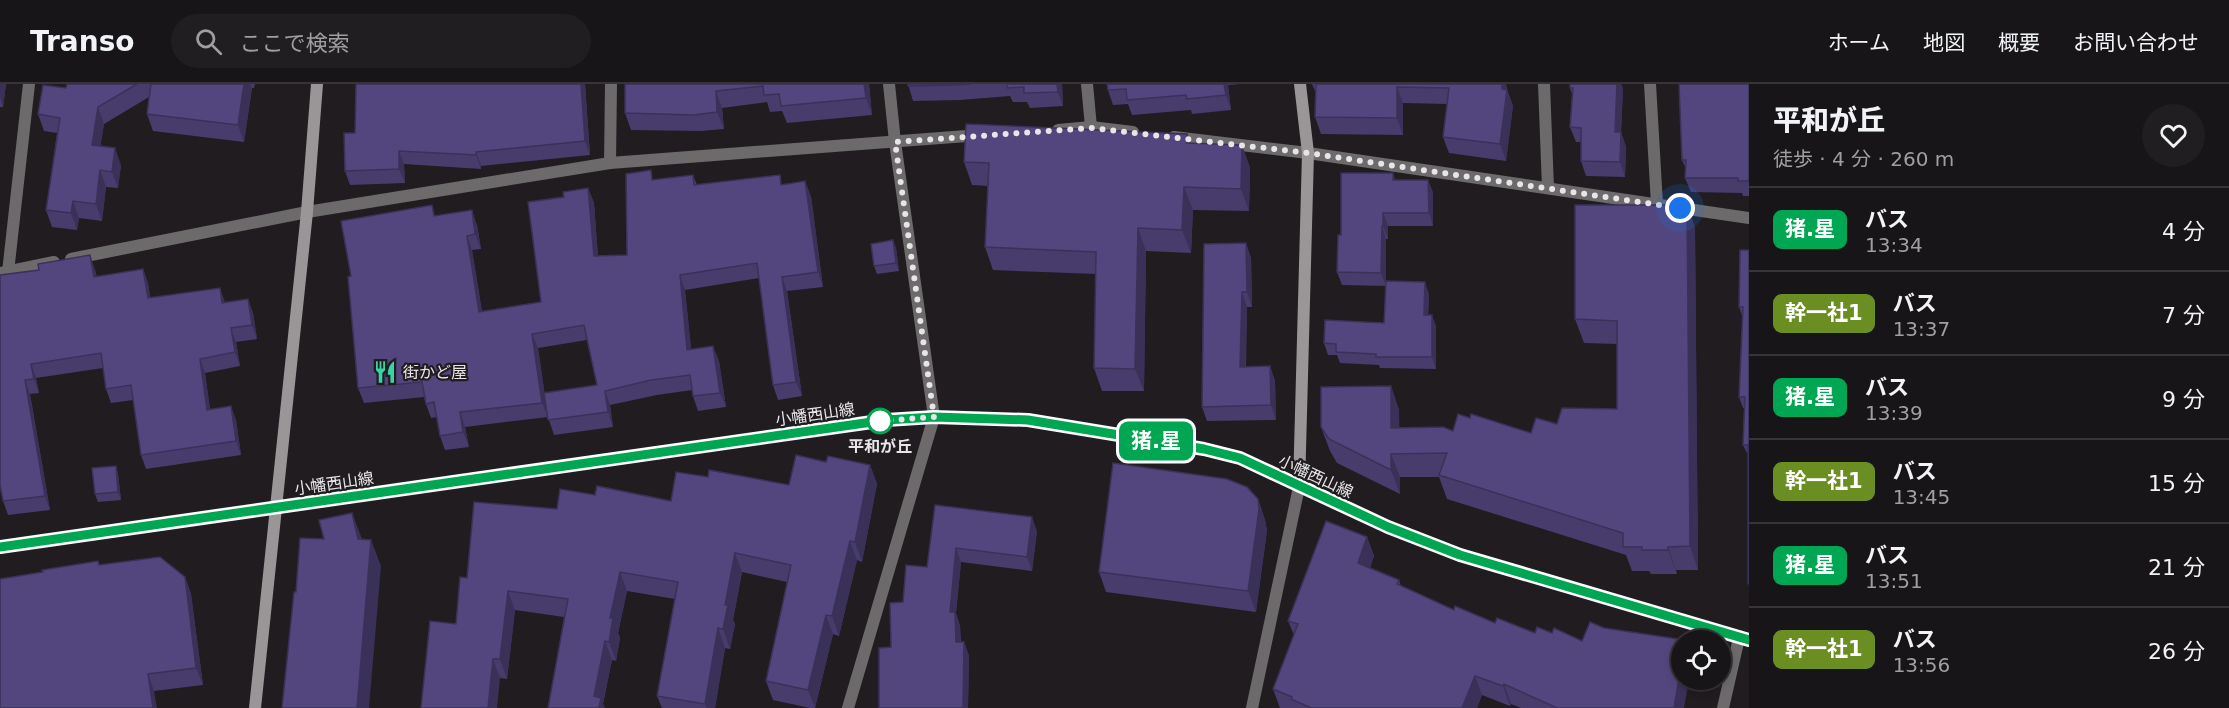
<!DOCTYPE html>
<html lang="ja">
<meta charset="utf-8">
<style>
body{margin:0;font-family:"DejaVu Sans","Noto Sans JP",sans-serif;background:#211e21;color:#f1f3f6;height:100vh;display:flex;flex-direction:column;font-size:22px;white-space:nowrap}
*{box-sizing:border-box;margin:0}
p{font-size:20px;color:#9f9fa2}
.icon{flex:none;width:33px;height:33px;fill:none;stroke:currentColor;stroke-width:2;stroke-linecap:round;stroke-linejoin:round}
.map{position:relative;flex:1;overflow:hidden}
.drawer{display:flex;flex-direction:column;background:#181518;width:480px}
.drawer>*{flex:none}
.badge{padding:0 12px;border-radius:9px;font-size:21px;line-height:39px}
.tools{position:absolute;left:1671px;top:546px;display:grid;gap:12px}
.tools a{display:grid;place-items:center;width:60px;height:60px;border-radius:50%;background:#181518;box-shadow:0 3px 9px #0003,0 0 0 2px #363437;font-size:30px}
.you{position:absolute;width:30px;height:30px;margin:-15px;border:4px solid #fff;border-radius:50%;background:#1a73e8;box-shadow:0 0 0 9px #1a73e833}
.map>.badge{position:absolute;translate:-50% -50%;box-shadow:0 0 0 3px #fff}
.round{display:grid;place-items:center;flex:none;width:63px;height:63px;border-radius:32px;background:#211e21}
.head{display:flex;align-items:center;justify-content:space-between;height:102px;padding:0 24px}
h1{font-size:28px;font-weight:800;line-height:45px}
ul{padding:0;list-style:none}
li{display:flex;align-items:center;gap:18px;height:84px;padding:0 24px;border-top:2px solid #363437}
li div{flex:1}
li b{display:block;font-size:22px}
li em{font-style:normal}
li .badge{min-width:66px;font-weight:700;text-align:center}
header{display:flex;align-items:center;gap:36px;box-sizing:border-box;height:84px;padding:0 30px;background:#181518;border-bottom:2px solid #363437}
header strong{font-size:28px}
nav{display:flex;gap:33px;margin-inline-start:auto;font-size:21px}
.search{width:420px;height:54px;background:#211e21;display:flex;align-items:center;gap:15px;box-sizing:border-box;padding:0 21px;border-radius:33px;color:#9f9fa2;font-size:22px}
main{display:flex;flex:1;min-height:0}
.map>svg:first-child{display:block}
</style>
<header>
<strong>Transo</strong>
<div class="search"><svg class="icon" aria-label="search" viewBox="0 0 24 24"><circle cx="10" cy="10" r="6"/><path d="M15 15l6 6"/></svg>ここで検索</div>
<nav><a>ホーム</a><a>地図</a><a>概要</a><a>お問い合わせ</a></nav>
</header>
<main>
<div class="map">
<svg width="1749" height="624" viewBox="0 0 1749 624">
<rect width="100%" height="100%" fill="#201c20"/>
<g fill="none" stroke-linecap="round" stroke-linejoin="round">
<!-- street -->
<g stroke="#6c6a6a" stroke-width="12">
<path d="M1087,0L1091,43"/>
<path d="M1544,0L1548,104"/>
<path d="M1650,0L1657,120"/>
<path d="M1058,46L1091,43L1133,48"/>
<path d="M1174,53L1308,69L1749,134"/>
<path d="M610,79L611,0"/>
<path d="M71,175L307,128L610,79L980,51"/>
<path d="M8,188L29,0"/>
<path d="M0,189L54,178"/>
<path d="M848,624L934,333L895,58L889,0"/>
<path d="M1252,624L1299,403"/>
<path d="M1723,624L1739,554"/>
</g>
<!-- secondary -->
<g stroke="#9a9597" stroke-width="12">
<path d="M1299,403L1308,69L1300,0"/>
<path d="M0,463L886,336L934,333L1028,336L1204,365L1240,374L1388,443L1460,471L1749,556"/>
<path d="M255,624L307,128L317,0"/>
</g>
</g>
<!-- wall -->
<g fill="#473c6c" fill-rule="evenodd">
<path d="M0,0H6L3,23H0Z"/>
<path d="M67,0H255L254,4H252L244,58L153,47L147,30L149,13L104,40L100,62L121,81L118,104L106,103L102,137L79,134L77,146L52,143L46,126L57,49L44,47L38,30L66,4Z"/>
<path d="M356,0H585L590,71L481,82V85L404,80L405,99L350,101L345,87L355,49Z"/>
<path d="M625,0H869L872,31L787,39L782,27L770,28L767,18L722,24L724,45L701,47L631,46L625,29Z"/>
<path d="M908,0H1062L1063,22L1030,24L1027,18H1013L1010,12L960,16L913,17Z"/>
<path d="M1107,0H1240L1228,1L1231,26L1192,30L1191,26L1132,31L1128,20L1113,21L1108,6Z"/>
<path d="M1312,0H1506L1507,5L1513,22L1506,77L1449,69L1443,53L1447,20L1403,19V51L1321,50L1315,33L1316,9Z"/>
<path d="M1749,0V112H1743L1742,109L1691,108L1685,94L1686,85L1682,76Z"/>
<path d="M1570,4H1623L1621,48L1626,63L1625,93L1586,92L1581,77V58H1576L1570,43L1572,10Z"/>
<path d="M1187,50L1191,60L1250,83L1249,127L1193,126L1191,169L1146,167L1144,307H1102L1094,284L1096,190L993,186L985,163L988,102L972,101L964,78Z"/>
<path d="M1393,89L1395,96H1428L1433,109V142H1388V155H1386V202L1342,201L1337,188L1341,151Z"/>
<path d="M693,91L697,101L783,100L811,112L823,203L787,207L802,312L778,316L773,301L759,194L685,206L691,265L719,277L726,323L698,327L693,312L692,306L657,311L610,321L613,343L554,351L548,333L465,343L469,363L445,366L440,352L437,333L431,334L426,320L424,313L364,319L358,304L351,192L436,132L477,141L481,165L472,166L482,227L541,218L564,113L588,104L594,119L598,172L627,171L655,96ZM587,256L597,301L548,333L538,264Z"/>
<path d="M1687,121L1695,144L1698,486H1676L1677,490H1651L1649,487H1632L1626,471L1447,415L1439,393H1400V410L1337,379L1330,367L1321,343L1391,302L1399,326V344L1453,347L1470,334L1531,349L1557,340L1617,325V260L1584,259L1575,235Z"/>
<path d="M893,156L896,164L899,187L877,190L874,182Z"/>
<path d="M1246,159L1251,174L1252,223H1247L1246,283L1270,282L1275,297L1276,336L1207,337L1202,323Z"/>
<path d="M1749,166V502L1748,499V371L1743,361L1744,324H1743L1739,313L1743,234L1739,223Z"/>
<path d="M143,185L148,199L150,213L225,218L248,215L253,229L257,255L236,258L240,282L205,289L210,325L236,336L241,371L146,385L141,371L133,316L111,319L106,305L103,284L36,294L39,309L30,310L50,426L8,431L3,417L0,191L95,186L97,193Z"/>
<path d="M1429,210L1428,231L1436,242V285L1380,284L1379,281L1340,279L1337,271H1328L1324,259L1384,239Z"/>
<path d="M826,378L870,381L877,400L862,478L857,476L839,552L833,550L815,624H810L773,616L766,597L787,498L742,488L733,536L735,540L730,565L725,564L715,624H662L657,612L675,515L627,507L618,549L620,554L616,577L612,576L603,620L605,624H548L564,533L515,526L507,595L500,594L456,540L467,494L557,425L595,411L671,417L708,393L789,401Z"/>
<path d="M116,382L118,390L121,416L98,418L95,410Z"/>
<path d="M1258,415L1265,436L1267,446L1256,528L1106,508L1099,488Z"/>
<path d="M935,421L1037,447L1032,487L961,478L956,529L960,542L961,558H964L969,572L968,624H879L891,563L903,518L927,483Z"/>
<path d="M1367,453L1374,472L1370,484L1399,496L1401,502L1454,526L1684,624H1521L1511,620L1510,622L1482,611L1477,624H1280L1273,605L1294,551L1288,537Z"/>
<path d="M98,477L100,481L185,493L191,510L203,601L154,607L43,488Z"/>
</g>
<!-- shaded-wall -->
<g fill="#3a3158">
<path d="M0,0H6L3,23L0,14Z"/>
<path d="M244,0H250L252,4L244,58L238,41Z"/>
<path d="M581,0H585L590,71L585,57Z"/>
<path d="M864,0H869L872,31L866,14Z"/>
<path d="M1057,0H1062L1063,22L1058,8Z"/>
<path d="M1224,0H1228V1L1231,26L1226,11Z"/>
<path d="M1502,0H1506L1507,9V6L1513,22L1506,77L1500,60Z"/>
<path d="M1617,0H1621L1623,4L1621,48L1626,63L1625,93L1620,78L1615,48Z"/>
<path d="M1397,3L1403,19V51L1397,34Z"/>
<path d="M716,7L722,24L724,45L717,28Z"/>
<path d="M98,23L104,40L98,78L92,61Z"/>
<path d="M1187,50L1195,73L1187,59Z"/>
<path d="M1242,61L1250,83L1249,127L1241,105Z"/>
<path d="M115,64L121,81L118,104L112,88Z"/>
<path d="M399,67L404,80L405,99L399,85Z"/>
<path d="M476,68L481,82V85L476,71Z"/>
<path d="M100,86L106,103L102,137L96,120Z"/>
<path d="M1428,96L1433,109V142L1429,129Z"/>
<path d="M805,97L811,112L823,203L818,188Z"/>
<path d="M1184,103L1193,126L1191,169L1182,146Z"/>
<path d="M588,104L594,119L599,187L594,172Z"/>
<path d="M73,117L79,134L77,146L71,129Z"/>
<path d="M1687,121L1695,144L1698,486L1690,462Z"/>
<path d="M472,126L477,141L481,165L475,150Z"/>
<path d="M1383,129L1388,142V155L1383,142Z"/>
<path d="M1382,142L1386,155V202L1381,189Z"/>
<path d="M1138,144L1146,167L1144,307L1135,285Z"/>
<path d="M467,152L472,166L484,242L479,228Z"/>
<path d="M893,156L896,164L899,187L896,179Z"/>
<path d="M1246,159L1251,174L1252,223L1247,208Z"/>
<path d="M90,171L95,186L99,207L94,193Z"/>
<path d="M143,185L148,199L153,228L148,214Z"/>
<path d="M680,191L685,206L693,281L687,266Z"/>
<path d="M782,193L787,207L802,312L796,298Z"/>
<path d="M1425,198L1429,210L1428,242L1424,231Z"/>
<path d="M220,204L225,218L222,219Z"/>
<path d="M1242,208L1247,223L1245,298L1240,283Z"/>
<path d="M248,215L253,229L257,255L252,241Z"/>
<path d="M1432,231L1436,242V285L1432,273Z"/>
<path d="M231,244L236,258L240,282L235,268Z"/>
<path d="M532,250L538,264L548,333L542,319Z"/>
<path d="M713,262L719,277L726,323L720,309Z"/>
<path d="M200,275L205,289L212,340L207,326Z"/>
<path d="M31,280L36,294L39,309L34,295Z"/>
<path d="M1270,282L1275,297L1276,336L1271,321Z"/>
<path d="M25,296L30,310L50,426L45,412Z"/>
<path d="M1391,302L1399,326L1400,367L1391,344Z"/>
<path d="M605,307L610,321L613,343L608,328Z"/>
<path d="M231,322L236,336L241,371L236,357Z"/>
<path d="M460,328L465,343L469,363L463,348Z"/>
<path d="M1391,370L1400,393V410L1391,386Z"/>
<path d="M870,381L877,400L862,478L855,458Z"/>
<path d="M116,382L118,390L121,416L118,408Z"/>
<path d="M1258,415L1265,436L1267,446L1256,528L1248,507Z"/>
<path d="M352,429L362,455H358Z"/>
<path d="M1032,433L1037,447L1032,487L1027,473Z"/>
<path d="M1367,453L1374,472L1365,498L1358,479Z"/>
<path d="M371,456L381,482L369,624H357Z"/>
<path d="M850,457L857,476L839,552L832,532Z"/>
<path d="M1668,463L1676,486L1677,490L1668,466Z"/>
<path d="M956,464L961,478L956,529L960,542L961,572L956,558L950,528Z"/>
<path d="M735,469L742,488L733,536L735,540L730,565L723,545L725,521Z"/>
<path d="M620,488L627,507L618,549L620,554L616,577L609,558L610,534Z"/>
<path d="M185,493L191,510L203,601L196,584Z"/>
<path d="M508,507L515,526L507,595L500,575Z"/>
<path d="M826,531L833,550L815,624L808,606Z"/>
<path d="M718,544L725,564L715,624H707L705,620Z"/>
<path d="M605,557L612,576L603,620L605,624H598L594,612Z"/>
<path d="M964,558L969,572L968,624H963Z"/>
<path d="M493,575L500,594L497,624H488Z"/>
<path d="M1682,576V596H1689L1684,624H1674Z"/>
<path d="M148,590L154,607L157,624H153Z"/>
<path d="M1475,592L1482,611L1477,624H1462Z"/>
<path d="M1504,600L1511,620L1510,622L1503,602Z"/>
</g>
<!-- building -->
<g fill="#53467e" stroke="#3a3158" stroke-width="1.5">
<path d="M67,0H137L98,23L92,61L115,64L112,88L100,86L96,120L73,117L71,129L46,126L60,34L38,30L43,1L66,4Z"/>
<path d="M151,0H244L238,41L147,30Z"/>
<path d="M356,0H581L585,57L476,68V71L399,67V85L345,87L344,49H355Z"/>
<path d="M625,0H864L866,14L781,22L779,10L764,11L763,2L716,7L717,28L694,31L625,29Z"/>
<path d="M908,0H971L954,1L908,2Z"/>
<path d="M1007,0H1057L1058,8L1024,9V3L1007,4Z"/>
<path d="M1107,0H1224L1226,11L1187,15L1186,11L1127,16L1126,5L1108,6Z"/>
<path d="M1316,0H1502V5L1507,6L1500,60L1443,53L1449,4L1397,3V34L1315,33Z"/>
<path d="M1570,0H1617L1615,48H1621L1620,78L1581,77V44L1570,43L1573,4H1570Z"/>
<path d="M1679,0H1749V97H1738V94H1685L1686,76H1682Z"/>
<path d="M966,40L1187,50V59L1242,61L1241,105L1184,103L1182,146L1138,144L1135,285L1094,284L1096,168L985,163L989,79L964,78Z"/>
<path d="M651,86L652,96L693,91L694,101L780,91L781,101L805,97L818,188L782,193L796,298L773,301L757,179L680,191L687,266L713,262L720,309L693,312L690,291L651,296L605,307L608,328L548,336L544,309L597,301L584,241L532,250L542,319L460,328L463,348L440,352L434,318L426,320L422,298L358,304L348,193L351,192L341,137L432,121L434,132L472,126L475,150L467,152L479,228L541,218L528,118L564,113L563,108L588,104L594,172L627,171L626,90Z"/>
<path d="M1341,89H1393V96H1428L1429,129H1383V142H1382L1381,189L1337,188L1338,151H1341Z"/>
<path d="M1575,121H1687L1690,462L1668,463V466H1642V463H1623V449L1439,391L1447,369L1391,370V386L1329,355L1321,343V303L1391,302V344L1443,343L1453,347L1458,330L1470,334L1471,330L1531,349L1536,334L1557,340L1562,324L1617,325V237L1575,235Z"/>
<path d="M893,156L896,179L874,182L871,160Z"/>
<path d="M1246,159L1247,208H1242L1240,283L1270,282L1271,321L1202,323L1204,160Z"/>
<path d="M1740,166H1749V499H1748V361H1743L1745,313H1739L1743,223H1739Z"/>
<path d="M90,171L94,193L143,185L148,214L220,204L222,219L248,215L252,241L231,244L235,268L200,275L207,326L231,322L236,357L141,371L131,301L106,305L101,269L31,280L34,295L25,296L45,412L3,417L0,401V191L39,186L38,180Z"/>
<path d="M1386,197L1425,198L1424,231H1432V273H1376V270L1336,268V260L1324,259L1325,236L1384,239Z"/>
<path d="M796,371L826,378L828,372L870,381L855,458L850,457L832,532L826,531L808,606L766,597L791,481L735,469L725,521H728L723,545L718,544L705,620L657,612L678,498L620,488L610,534H613L609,558L605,557L594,612L601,614L599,624H548L568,515L508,507L500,575H493L488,624H421L430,537L456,540L460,493L467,494L474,418L557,425L560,405L595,411L597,402L671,417L676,388L708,393L709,386L789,401Z"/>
<path d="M1113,379L1227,395L1247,403L1258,415L1259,425L1248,507L1099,488Z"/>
<path d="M116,382L118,408L95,410L92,384Z"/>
<path d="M935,421L1032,433L1027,473L956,464L950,528H955L956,558H964L963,624H879V564L891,563L890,519L903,518L906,481L927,483Z"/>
<path d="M352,429L358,455L371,456L357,624H282L294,508H296L300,454L324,455L319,436Z"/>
<path d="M1326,437L1367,453L1358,479L1399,496L1397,500L1454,526L1455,522L1495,539L1497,534L1535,549L1537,543L1552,549L1554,544L1582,557L1590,538L1604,544L1685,556H1682V576L1674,624H1557L1504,600L1503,602L1475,592L1462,624H1311L1291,615L1292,613L1273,605L1298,540L1288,537Z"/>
<path d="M160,473L185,493L196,584L148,590L153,624H0V495L43,488L42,486L98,477L99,481Z"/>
</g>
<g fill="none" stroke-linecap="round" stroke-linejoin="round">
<!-- line casing -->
<g stroke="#fff" stroke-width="14">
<path id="line" d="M0,463L886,336L934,333L1028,336L1204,365L1240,374L1388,443L1460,471L1749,556"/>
</g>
<!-- line -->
<use href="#line" stroke="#00a651" stroke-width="9"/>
<!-- walk -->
<path stroke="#e7e5e7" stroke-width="6" stroke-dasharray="0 10.8" d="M880,337L934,333L895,58L1091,44L1308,69L1680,124"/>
</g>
<!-- icons -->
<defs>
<g id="restaurant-bare" transform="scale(1.8)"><path d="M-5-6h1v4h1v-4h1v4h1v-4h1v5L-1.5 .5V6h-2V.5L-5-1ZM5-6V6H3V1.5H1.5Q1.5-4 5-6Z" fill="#36d4a7" stroke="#201c20" stroke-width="2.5" paint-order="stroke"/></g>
</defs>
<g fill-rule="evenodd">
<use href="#restaurant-bare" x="385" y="288"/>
</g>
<!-- markers -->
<circle fill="#fff" stroke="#00a651" stroke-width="3" cx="880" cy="337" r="12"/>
<g text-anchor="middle" stroke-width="4.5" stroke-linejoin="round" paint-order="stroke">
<!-- poi labels -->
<g font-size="16" fill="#e7e5e7" stroke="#201c20" text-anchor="start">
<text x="403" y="294">街かど屋</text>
</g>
<!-- street labels -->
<g font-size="16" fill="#e7e5e7" stroke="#201c20">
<text transform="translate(815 330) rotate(-8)" y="6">小幡西山線</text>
<text transform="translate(1316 392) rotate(25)" y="6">小幡西山線</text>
<text transform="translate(334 399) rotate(-8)" y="6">小幡西山線</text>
</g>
<!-- stop labels -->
<g font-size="16" font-weight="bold" fill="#e7e5e7" stroke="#201c20">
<text x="880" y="368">平和が丘</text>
</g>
</g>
</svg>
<div class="tools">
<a><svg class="icon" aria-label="locate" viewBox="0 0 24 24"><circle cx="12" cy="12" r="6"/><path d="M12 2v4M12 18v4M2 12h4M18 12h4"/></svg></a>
</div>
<div class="you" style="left:1680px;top:124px"></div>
<b class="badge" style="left:1156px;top:357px;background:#00a651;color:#fff">猪.星</b>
</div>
<section class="drawer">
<div class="head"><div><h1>平和が丘</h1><p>徒歩 · 4 分 · 260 m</p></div><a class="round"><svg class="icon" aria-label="heart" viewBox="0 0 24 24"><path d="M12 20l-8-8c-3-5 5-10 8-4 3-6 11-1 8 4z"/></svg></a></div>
<ul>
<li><span class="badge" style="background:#00a651;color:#fff">猪.星</span><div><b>バス</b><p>13:34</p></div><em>4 分</em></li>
<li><span class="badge" style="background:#6b8e23;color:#fff">幹一社1</span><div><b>バス</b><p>13:37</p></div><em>7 分</em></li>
<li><span class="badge" style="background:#00a651;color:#fff">猪.星</span><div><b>バス</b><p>13:39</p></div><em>9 分</em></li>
<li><span class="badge" style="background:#6b8e23;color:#fff">幹一社1</span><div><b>バス</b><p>13:45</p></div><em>15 分</em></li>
<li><span class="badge" style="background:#00a651;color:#fff">猪.星</span><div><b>バス</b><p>13:51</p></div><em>21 分</em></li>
<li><span class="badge" style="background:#6b8e23;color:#fff">幹一社1</span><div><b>バス</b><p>13:56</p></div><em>26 分</em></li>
</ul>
</section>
</main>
